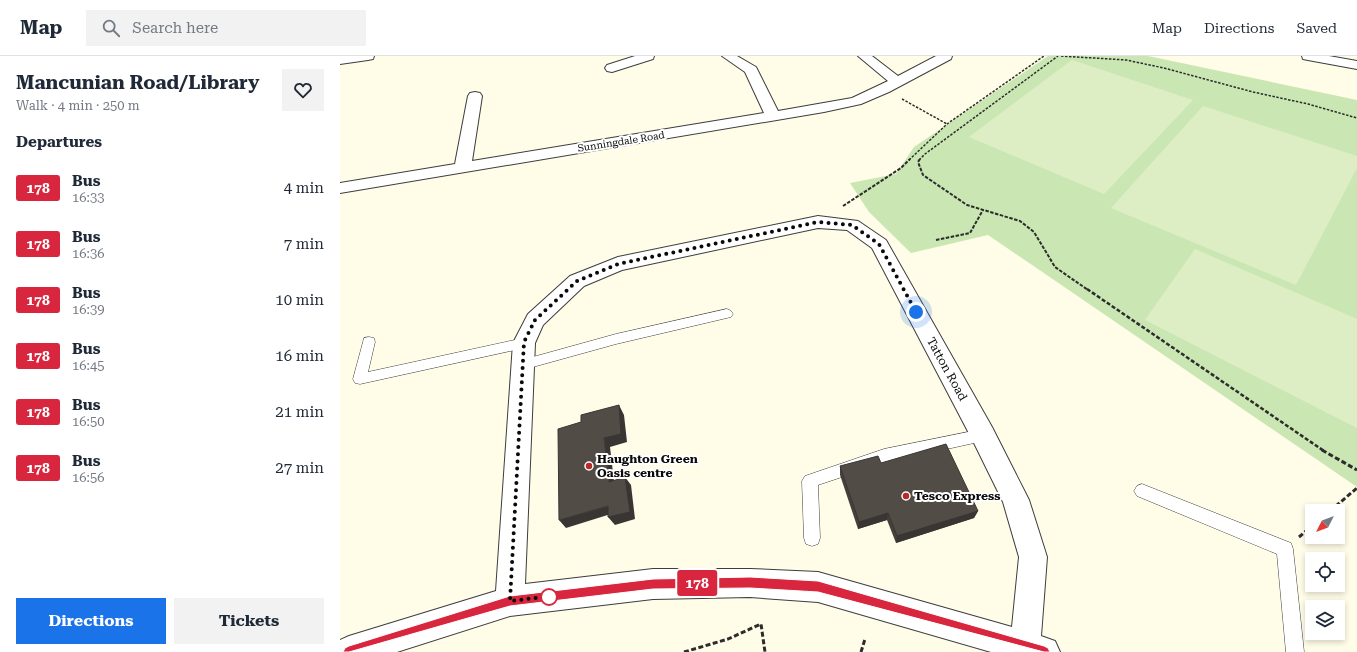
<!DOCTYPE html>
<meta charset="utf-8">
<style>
body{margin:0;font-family:"Roboto Serif",serif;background:#f2f2f3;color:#1f2937;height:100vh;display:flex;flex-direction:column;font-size:15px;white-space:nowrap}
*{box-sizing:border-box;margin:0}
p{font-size:13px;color:#747a83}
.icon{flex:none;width:22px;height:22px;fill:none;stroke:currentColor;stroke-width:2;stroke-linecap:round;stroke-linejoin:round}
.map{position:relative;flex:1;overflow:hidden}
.details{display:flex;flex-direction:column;background:#fff;width:340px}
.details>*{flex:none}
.badge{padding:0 8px;border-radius:3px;font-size:14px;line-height:26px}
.needle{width:26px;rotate:228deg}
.buttons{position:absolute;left:965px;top:448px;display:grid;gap:8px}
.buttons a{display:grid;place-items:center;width:40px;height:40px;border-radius:0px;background:#fff;box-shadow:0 2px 6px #0003;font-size:20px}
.you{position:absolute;width:20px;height:20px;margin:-10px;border:3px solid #fff;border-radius:50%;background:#1a73e8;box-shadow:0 0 0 6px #1a73e833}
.map>.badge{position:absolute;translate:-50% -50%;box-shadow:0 0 0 2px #fff}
h2{padding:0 16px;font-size:15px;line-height:36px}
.round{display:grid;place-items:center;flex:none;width:42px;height:42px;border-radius:0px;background:#f2f2f3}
.summary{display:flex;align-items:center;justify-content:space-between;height:68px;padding:0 16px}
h1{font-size:19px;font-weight:700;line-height:30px}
.cta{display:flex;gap:8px;margin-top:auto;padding:8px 16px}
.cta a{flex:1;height:46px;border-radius:0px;background:#1a73e8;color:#fff;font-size:16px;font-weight:700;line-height:46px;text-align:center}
.cta a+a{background:#f2f2f3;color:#1f2937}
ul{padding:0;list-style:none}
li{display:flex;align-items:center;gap:12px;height:56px;padding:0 16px}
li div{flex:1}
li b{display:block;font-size:15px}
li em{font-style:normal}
li .badge{min-width:44px;font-weight:700;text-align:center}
header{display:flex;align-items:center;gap:24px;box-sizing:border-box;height:56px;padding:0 20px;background:#fff;border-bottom:1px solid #e0e1e3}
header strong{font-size:19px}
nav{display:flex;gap:22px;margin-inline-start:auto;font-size:14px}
.search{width:280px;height:36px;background:#f2f2f3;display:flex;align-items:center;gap:10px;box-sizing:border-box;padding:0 14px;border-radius:0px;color:#747a83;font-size:15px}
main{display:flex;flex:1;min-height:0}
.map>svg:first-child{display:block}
</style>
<header>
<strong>Map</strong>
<div class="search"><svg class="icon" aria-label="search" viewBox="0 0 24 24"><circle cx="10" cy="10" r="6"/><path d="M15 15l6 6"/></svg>Search here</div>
<nav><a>Map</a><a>Directions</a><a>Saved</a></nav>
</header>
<main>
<section class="details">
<div class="summary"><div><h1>Mancunian Road/Library</h1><p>Walk · 4 min · 250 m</p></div><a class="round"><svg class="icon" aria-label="heart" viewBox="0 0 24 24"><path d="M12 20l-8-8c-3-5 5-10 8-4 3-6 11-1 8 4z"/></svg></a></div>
<h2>Departures</h2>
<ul>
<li><span class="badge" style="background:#d7263d;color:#fff">178</span><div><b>Bus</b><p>16:33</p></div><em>4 min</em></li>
<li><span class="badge" style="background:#d7263d;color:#fff">178</span><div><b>Bus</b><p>16:36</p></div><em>7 min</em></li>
<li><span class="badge" style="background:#d7263d;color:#fff">178</span><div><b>Bus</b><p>16:39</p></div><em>10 min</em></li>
<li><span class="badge" style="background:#d7263d;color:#fff">178</span><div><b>Bus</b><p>16:45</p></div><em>16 min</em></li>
<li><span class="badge" style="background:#d7263d;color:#fff">178</span><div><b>Bus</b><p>16:50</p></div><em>21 min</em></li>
<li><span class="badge" style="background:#d7263d;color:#fff">178</span><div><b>Bus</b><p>16:56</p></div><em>27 min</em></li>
</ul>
<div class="cta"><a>Directions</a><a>Tickets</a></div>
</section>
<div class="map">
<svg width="1017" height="596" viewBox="0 0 1017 596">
<rect width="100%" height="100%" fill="#fffce7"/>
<!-- green -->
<path fill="#cae7b3" d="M708,0H808L1017,44V431L648,179L571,197L529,156L510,127L556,118L574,91Z"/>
<!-- pitch -->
<g fill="#ddeec5">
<path d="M732,4L853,44L764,138L629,81Z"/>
<path d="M863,50L1017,100V112L956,229L771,152Z"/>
<path d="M855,193L1017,263V372L805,264Z"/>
</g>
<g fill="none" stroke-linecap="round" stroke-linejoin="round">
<!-- service casing -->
<g stroke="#3d3d3d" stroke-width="1">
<g id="service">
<path d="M387,253L391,255L393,258L391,261L276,288L182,314L177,313L175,309L177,305L182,304L276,278Z"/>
<path d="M29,281L34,282L35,286L28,316L184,282L189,283L190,287L189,291L184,292L20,328L15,327L13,323L23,286L24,282Z"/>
<path d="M643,373L648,375L650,379L648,383L643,385L544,407L478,429L480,482L478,488L472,490L466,488L464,482L462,425L465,420L544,393Z"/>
<path d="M802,428L951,487L953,493L964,596H946L937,498L797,440L794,435L797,430Z"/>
</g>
</g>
<!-- minor casing -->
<g stroke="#3d3d3d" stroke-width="2">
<g id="minor">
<path d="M0,0H34L33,3L28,4L0,8Z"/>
<path d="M295,0H314L313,3L272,16L267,15L265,12L267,9Z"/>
<path d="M382,0H397L416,11L438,55L512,42L548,25L518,0H532L558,20L596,0H612L611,3L549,36L521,48L484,56L0,137V127L115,108L128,40L130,37L135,36L140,37L142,40L132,105L424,57L405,16Z"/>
<path d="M962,0H989L1017,5V13L968,4L963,3Z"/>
<path d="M478,160L518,165L546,184L652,371L689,444L707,501L701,580L715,585L720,596H651L478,546L410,541L313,543L170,560L57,596H0V584L9,580L156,535L173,287L188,258L230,220L278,201ZM478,172L507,174L532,192L634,387L663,446L679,501L672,571L478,516L410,513H313L185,528L195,287L203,269L244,230L282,214Z"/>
</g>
</g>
<!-- path-far3 -->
<g stroke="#2c2c2c" stroke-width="1.5" stroke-dasharray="2.5 1.5" stroke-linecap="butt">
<path d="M721,0L786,4L824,12L913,36L968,48L1017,62"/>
<path d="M562,43L607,68"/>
<path d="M569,104L607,68L704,0"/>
<path d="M579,104L585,98L718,0"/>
</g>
<!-- path-far2 -->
<g stroke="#2c2c2c" stroke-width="2" stroke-dasharray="3.5 1.5" stroke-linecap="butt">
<path d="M580,103L578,106L583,119L627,149L680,165L694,176L715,211L748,234"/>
<path d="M503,150L561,112L570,103"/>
<path d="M596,184L630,177L643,154"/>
</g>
<!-- path-far1 -->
<path stroke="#2c2c2c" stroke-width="2.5" stroke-dasharray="4 2" stroke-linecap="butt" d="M747,233L984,395"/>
<!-- path -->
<g stroke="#2c2c2c" stroke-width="3" stroke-dasharray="5 2.5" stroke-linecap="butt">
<path d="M982,394L1017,414"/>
<path d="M990,455L1017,432"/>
<path d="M959,481L972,470"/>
<path d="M344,596L388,583L421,568L425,596"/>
<path d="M521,596L525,583"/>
</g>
<!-- service -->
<use href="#service" fill="#fff" fill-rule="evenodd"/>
<!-- minor -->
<use href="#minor" fill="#fff" fill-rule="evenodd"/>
</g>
<!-- wall -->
<path fill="#47413d" d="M541,407L638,455L634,462L556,487L547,464L518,473L500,419V410Z"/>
<!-- shaded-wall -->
<g fill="#393532">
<path d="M279,349L284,359L287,386L270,391L275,434L269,426L264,382Z"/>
<path d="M285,421L291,429L295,463L275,469L268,461Z"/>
<path d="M268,450L274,457L226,472L219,464Z"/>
<path d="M638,455L634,462L556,487L557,480Z"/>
<path d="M548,457L547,464L518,473L519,466Z"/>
</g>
<!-- building -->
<g fill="#524c47" stroke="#393532">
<path d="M279,349L281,378L264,382L269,426L285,421L290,456L268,461V450L219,464L218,373L241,366V359Z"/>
<path d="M606,388L638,455L557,480L548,457L519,466L500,410L538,400L541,407Z"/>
</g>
<!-- line -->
<path fill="#d7263d" stroke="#fff" d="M410,521L478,525L704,590L708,592L710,596H704L478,536L410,532L313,533L170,550L9,596H3L5,592L9,590L170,540L313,523Z"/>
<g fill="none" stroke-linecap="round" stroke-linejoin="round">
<!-- walk -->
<path stroke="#0a0a0a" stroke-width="4" stroke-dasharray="0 7.2" d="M209,541L213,540L170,545L184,286L195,264L237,225L278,208L478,166L512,169L539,188L576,256"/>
</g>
<!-- markers -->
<g fill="#b62b26" stroke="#fff" stroke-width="1.5">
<circle cx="249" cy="410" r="4"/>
<circle cx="566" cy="440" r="4"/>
</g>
<circle fill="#fff" stroke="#d7263d" stroke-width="2" cx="209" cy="541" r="8"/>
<g text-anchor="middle" stroke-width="4" stroke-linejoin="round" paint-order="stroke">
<!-- far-street labels -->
<g font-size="10" fill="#0a0a0a" stroke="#fff">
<text transform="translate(281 85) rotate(-9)" y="4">Sunningdale Road</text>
</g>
<!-- street labels -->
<g font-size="12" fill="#0a0a0a" stroke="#fff">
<text transform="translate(607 313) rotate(61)" y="4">Tatton Road</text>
</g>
<!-- poi labels -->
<g font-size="12" font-weight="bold" fill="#0a0a0a" stroke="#fff" text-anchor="start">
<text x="257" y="407">Haughton Green<tspan x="257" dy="14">Oasis centre</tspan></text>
<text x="574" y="444">Tesco Express</text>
</g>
</g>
</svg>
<div class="buttons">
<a><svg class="needle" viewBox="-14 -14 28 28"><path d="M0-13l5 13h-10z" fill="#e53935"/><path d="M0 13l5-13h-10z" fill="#747a83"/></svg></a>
<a><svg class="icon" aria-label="locate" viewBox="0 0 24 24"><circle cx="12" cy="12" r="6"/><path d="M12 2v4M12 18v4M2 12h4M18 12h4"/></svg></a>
<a><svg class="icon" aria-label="layers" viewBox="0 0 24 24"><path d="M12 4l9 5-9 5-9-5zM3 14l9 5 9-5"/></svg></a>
</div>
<div class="you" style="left:576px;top:256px"></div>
<b class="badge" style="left:357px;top:527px;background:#d7263d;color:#fff">178</b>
</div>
</main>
